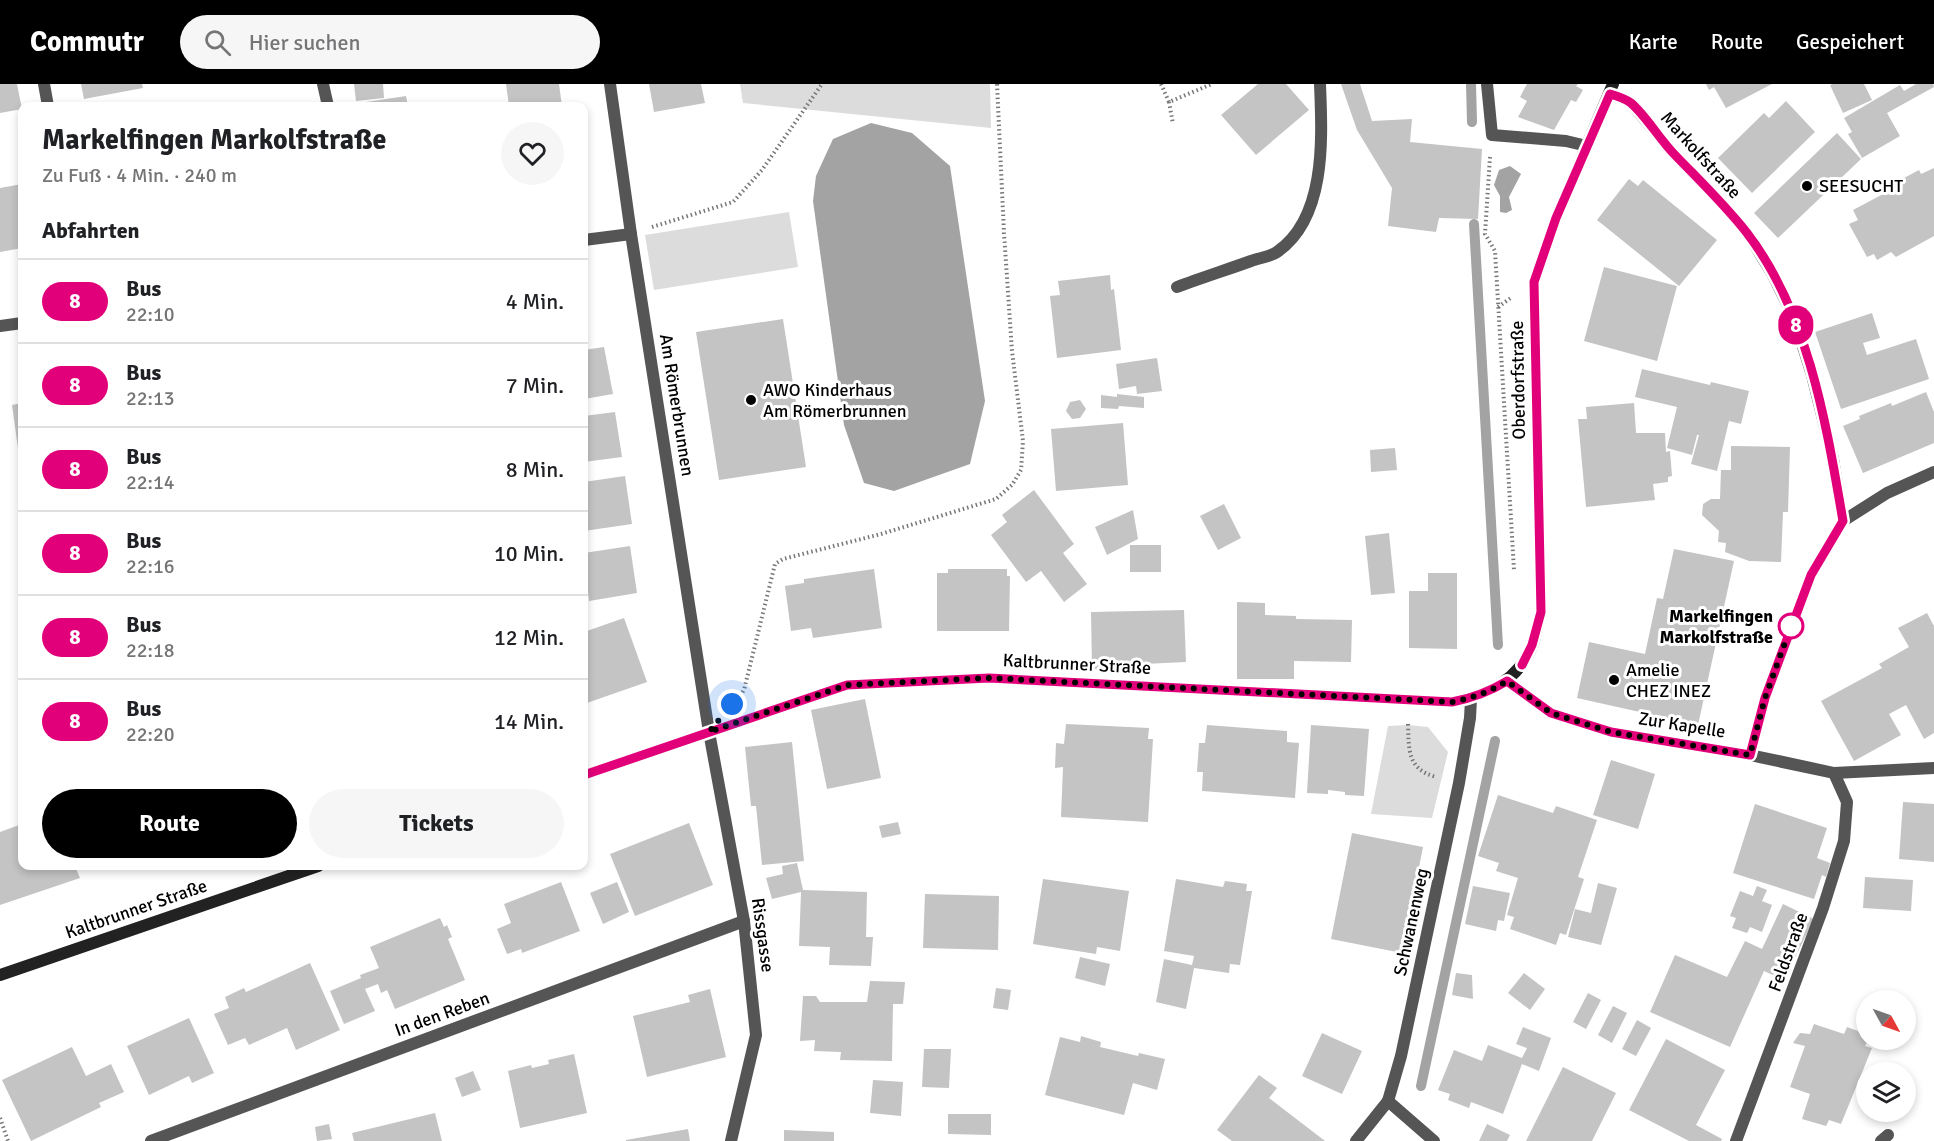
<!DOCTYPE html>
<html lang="de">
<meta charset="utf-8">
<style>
body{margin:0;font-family:Signika,sans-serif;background:#f6f6f6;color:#202124;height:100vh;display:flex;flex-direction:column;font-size:22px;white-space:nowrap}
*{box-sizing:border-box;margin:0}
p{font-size:20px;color:#757577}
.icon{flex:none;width:33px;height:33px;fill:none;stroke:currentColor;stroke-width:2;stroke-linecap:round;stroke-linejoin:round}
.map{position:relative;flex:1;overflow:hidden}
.panel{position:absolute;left:18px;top:18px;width:570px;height:768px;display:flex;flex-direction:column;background:#fff;border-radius:12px;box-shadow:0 3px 9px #0003}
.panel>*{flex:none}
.badge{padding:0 12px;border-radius:20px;font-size:21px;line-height:39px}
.needle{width:39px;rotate:130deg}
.controls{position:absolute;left:1856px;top:906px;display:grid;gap:12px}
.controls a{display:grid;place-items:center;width:60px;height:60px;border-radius:50%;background:#fff;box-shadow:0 3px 9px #0003;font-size:30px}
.you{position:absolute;width:30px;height:30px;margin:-15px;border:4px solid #fff;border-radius:50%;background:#1a73e8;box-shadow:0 0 0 9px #1a73e833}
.map>.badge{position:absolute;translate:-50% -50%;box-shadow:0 0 0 3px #fff}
h2{padding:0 24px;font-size:22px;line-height:54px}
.round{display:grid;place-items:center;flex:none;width:63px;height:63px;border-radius:32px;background:#f6f6f6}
.head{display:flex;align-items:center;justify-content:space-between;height:102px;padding:0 24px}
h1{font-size:28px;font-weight:800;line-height:45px}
.cta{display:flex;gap:12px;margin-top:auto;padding:12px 24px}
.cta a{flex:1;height:69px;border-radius:36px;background:#000;color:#fff;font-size:24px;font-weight:800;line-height:69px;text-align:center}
.cta a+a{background:#f6f6f6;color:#202124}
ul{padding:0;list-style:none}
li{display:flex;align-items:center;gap:18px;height:84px;padding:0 24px;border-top:2px solid #e0e0e0}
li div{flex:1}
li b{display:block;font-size:22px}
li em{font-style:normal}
li .badge{min-width:66px;font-weight:700;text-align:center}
header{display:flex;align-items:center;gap:36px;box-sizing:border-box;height:84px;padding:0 30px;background:#000;color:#fff}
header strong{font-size:28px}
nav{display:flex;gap:33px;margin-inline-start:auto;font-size:21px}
.search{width:420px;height:54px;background:#f6f6f6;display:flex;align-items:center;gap:15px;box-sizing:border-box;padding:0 21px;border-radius:33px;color:#757577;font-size:22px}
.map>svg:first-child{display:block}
</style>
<header>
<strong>Commutr</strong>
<div class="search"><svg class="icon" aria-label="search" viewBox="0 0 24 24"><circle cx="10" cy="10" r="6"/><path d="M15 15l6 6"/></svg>Hier suchen</div>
<nav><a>Karte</a><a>Route</a><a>Gespeichert</a></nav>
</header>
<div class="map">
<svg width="1934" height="1057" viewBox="0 0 1934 1057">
<rect width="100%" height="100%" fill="#fff"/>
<!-- green -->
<g fill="#dcdcdc">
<path d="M740,0H990L991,44L743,19Z"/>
<path d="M789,128L798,183L654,206L645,151Z"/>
<path d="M1408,641L1428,643L1448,668L1432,734L1371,730L1388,642Z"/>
</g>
<!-- water -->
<g fill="#a3a3a3">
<path d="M871,39L912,49L950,82L985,317L970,380L894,407L864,399L844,341L813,117L816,92L833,55Z"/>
<path d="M1510,82L1521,90L1509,113L1512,126L1506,129L1500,128V112L1494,101L1499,86Z"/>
</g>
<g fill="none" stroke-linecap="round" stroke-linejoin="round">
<!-- stream -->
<g stroke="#a3a3a3" stroke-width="10">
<path d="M1471,0L1472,38"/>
<path d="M1474,140L1498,561"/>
<path d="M1421,1002L1495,657"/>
</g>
</g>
<!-- building -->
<g fill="#c4c4c4">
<path d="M0,0H17L22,25L0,29Z"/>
<path d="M81,0H142L143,4L84,15Z"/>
<path d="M354,0H383L384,14L356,17Z"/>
<path d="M506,0H559L562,22H509Z"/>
<path d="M649,0H701L705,19L654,28Z"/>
<path d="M1258,0H1286L1309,26L1256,71L1221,31Z"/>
<path d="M1341,0H1360L1372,37L1412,35L1410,58L1482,65L1478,135L1439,134L1436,148L1388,142L1392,104L1357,46Z"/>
<path d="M1527,0H1578L1576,2L1583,6L1576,18L1571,16L1554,46L1518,33L1527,17L1520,13Z"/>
<path d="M1706,0H1772L1726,24L1714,3L1709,6Z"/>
<path d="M1833,0H1864L1872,16L1843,29L1830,1Z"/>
<path d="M1916,0H1933L1934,3L1887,29L1900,52L1862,74L1848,50L1852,48L1844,34L1900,1L1904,7Z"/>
<path d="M406,12L408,22H360L359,19Z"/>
<path d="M1786,17L1815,48L1752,109L1718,74L1764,29L1769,34Z"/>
<path d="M1837,49L1861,75L1778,154L1754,129Z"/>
<path d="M1934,84V152L1896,173L1891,168L1877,176L1874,170L1867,173L1849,140L1858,136L1853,126L1906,98L1904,94L1919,86L1921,90Z"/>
<path d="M1629,95L1638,102L1643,96L1717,156L1679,202L1597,136Z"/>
<path d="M22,100V164L0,168V104Z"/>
<path d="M1604,183L1677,202L1657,277L1584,257Z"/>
<path d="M1110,191L1111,206L1114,205L1121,266L1057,274L1050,212L1060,211L1058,197Z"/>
<path d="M1872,229L1880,254L1863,259L1867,271L1916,255L1929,295L1841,325L1815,248Z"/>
<path d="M783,235L806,383L719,396L696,248Z"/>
<path d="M604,263L613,310L584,315V266Z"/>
<path d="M1157,274L1162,307L1137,310L1136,302L1119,305L1116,280Z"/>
<path d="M1642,285L1710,301L1711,298L1749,307L1741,340L1729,337L1717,387L1691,380L1699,351H1697L1692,371L1667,364L1677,323L1635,313Z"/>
<path d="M1926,308L1934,328V359L1863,389L1843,342L1860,335L1859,332L1891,319L1892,322Z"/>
<path d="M1117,310L1144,313V324L1119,322L1118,325L1101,324V311L1117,313Z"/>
<path d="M1080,316L1086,325L1080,334L1072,335L1066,327L1070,318Z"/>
<path d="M22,319V386H21L12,321Z"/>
<path d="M1634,319L1636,349H1665L1666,368L1670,367L1672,392L1668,393V398L1653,400L1655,416L1586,423L1578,335H1587L1586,323Z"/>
<path d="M615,328L622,373L584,378V332Z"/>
<path d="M1123,339L1128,401L1056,407L1051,345Z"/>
<path d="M1731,362L1790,363L1788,428H1783L1781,478L1749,477L1725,468L1726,459L1718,458L1719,447L1702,431L1703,420L1711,415H1720L1721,386H1731Z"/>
<path d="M1395,364L1397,386L1371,388L1370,366Z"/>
<path d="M625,392L632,440L584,447V398Z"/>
<path d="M1034,406L1074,460L1063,469L1087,500L1064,518L1041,487L1026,498L991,451L1007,438L1002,431Z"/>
<path d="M1224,420L1241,454L1218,466L1200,432Z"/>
<path d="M1133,426L1138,455L1107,471L1095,443Z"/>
<path d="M1389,449L1395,509L1371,511L1365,452Z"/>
<rect x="1130" y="461" width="31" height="27"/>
<path d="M630,462L637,509L589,517L584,469Z"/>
<path d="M1674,465L1734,477L1698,641L1577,614L1589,558L1645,570L1657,514L1663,515Z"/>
<path d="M874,485L882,544L813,554L811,544L791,547L785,502L804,499V495Z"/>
<path d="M948,485H1007V492H1010L1009,547H937V489H948Z"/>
<path d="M1428,489H1457V565L1409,564V507H1428Z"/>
<path d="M1237,518L1265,519V531L1296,532V535L1352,536L1351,578L1294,577V595H1237Z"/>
<path d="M1184,526L1186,578L1144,580V584L1092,585L1091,528Z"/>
<path d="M1927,529L1934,542V649L1924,655L1906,621L1889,630L1901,651L1854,677L1821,617L1882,584L1879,580L1909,563L1898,544Z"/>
<path d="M624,534L647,598L584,620V548Z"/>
<path d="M865,615L881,694L827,705L811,626Z"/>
<path d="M1066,640L1149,644L1148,655H1153L1148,738L1061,733L1063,683L1055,684L1056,659L1064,660Z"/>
<path d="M1207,641L1287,647V658L1299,659L1295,714L1202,707L1203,688H1197L1199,659H1205Z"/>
<path d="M1311,641L1369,645L1364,712L1345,711V708L1328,706V710L1307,709Z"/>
<path d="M792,658L804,777L762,781L756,722H751L745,663Z"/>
<path d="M1611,676L1655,690L1638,745L1593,731Z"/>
<path d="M1498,711L1553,729L1556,722L1597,736L1578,793L1584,795L1566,851L1560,849L1556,861L1510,845L1514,833L1507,831L1518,794L1496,787L1499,779L1478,772Z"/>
<path d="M1903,718L1934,720V778L1899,775Z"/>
<path d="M1755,720L1827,744L1817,774L1830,779L1826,793L1822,791L1814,815L1733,789Z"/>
<path d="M898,738L901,750L882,754L879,742Z"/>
<path d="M689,739L713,801L635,832L610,770Z"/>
<path d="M22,740V782H75L80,794L0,821V748Z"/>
<path d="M1352,749L1423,763L1402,869L1331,855Z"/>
<path d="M797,779L803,806L867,808L866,853H873L871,882L829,881L830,863L799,862L801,808L772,815L766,794L783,790L782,782Z"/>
<path d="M1865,793L1913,796L1911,827L1863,824Z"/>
<path d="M1043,795L1129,807L1120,867L1097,863L1096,870L1033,860Z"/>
<path d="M1176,795L1223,803L1225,797L1247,800L1246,807H1252L1240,881L1230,880L1229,889L1194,884L1186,925L1156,918L1164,875L1192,881L1194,872L1164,867Z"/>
<path d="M561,798L580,847L522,869L521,865L507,870L497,845L511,839L504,820Z"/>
<path d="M617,798L629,828L603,840L590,809Z"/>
<path d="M1598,799L1617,804L1601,861L1568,853L1575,825L1591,829Z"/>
<path d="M1473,802L1510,809L1504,837L1498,836L1496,847L1465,840Z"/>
<path d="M1757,802L1767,806L1762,817L1772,821L1762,848L1750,843L1747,849L1732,844L1736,834L1730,832L1740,807L1753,812Z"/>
<path d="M925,810L999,812L998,866L923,864Z"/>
<path d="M1783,820L1814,835L1784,896L1764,887L1730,963L1650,928L1675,871L1727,893L1745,857L1762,865Z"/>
<path d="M440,834L444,843L447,841L452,853L448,855L465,896L395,925L387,906L381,909L378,900L365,905L375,927L344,940L330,907L361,894L360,891L379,884L370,863Z"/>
<path d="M1080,873L1110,880L1105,902L1075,894Z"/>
<path d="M310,879L340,946L296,966L287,944L249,961L245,954L228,961L214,930L229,924L225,913L244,904L246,908Z"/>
<path d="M1456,889L1472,891L1473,915L1452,911Z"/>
<path d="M1524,889L1545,905L1530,926L1508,909Z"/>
<path d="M870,897L905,898L903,920H893L892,977L840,976L841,968L814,967L815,956L800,957L803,912H816L820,918H867Z"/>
<path d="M996,904L1011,906L1008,926L993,924Z"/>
<path d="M710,905L726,973L647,993L633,932L690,918L688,911Z"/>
<path d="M1892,908L1904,916H1886Z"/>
<path d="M1588,909L1601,916L1586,945L1573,938Z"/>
<path d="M1613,922L1627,929L1612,959L1598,951Z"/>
<path d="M189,934L214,989L192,999L189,992L149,1011L127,962Z"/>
<path d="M1637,936L1651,944L1636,972L1622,965Z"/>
<path d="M1814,940L1844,950L1847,943L1866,950V956H1868L1865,962L1872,964L1841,1040L1829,1036L1826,1042L1802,1035L1810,1010L1790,1003L1805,962L1793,959L1795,956L1800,949L1810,950Z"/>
<path d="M1523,943L1551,954L1539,987L1522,980L1503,1030L1471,1018L1469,1024L1448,1016L1450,1010L1438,1006L1454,966L1482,977L1488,961L1522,974L1527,964L1516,960Z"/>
<path d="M1322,949L1362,967L1342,1010L1302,992Z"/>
<path d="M1081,952L1101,958L1100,963L1138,972L1139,969L1165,975L1157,1006L1133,999L1124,1031L1045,1011L1060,953L1080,958Z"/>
<path d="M1666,955L1725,986L1696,1041L1722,1055L1721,1057H1689L1629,1026Z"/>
<path d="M72,963L86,992L111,980L124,1008L99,1019L101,1023L31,1057L2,996Z"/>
<path d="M924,965H951L949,1004L922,1003Z"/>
<path d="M574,970L587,1029L520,1044L508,987L531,981L532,984L549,980L548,976Z"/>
<path d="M1563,983L1616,1009L1592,1057H1526Z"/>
<path d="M473,987L481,1006L462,1013L455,994Z"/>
<path d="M1259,991L1277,1004L1269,1014L1325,1057H1232L1217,1046Z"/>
<path d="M873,996L903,998L901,1032L870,1029Z"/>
<path d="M435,1029L442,1057H354L352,1049Z"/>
<path d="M948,1030H991V1051L948,1050Z"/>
<path d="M329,1040L332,1055L317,1057L315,1043Z"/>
<path d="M1487,1040L1510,1051L1507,1057H1479Z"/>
<path d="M688,1045L690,1057H626V1056Z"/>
<path d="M784,1046L834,1048V1057H784Z"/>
</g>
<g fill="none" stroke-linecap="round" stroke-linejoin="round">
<!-- path -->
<g stroke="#777" stroke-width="4" stroke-dasharray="1.5 3" stroke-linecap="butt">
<path d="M1161,0L1169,18L1212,0"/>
<path d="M1169,18L1173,40"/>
<path d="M1490,73L1485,150L1495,167L1514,486"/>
<path d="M652,143L733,118L762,86L822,0"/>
<path d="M1498,223L1512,213"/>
<path d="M740,612L744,606L775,480L783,475L881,450L996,415L1012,401L1021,386L1023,357L1012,267L1004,149L997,0"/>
<path d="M1408,640C1409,666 1407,685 1436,693"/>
<path d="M0,1034L8,1057"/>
</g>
<!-- lane -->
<path stroke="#555" stroke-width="12" d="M1881,1057L1888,1051"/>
<!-- street -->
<g stroke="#555" stroke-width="12">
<path d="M44,0L48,22"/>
<path d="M323,0L328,22"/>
<path d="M610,0L631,150L709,648L744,837L756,951L731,1057"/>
<path d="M1487,0L1492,51L1566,57L1587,62"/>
<path d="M1610,10L1630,18L1668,63L1718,115L1748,150L1773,191L1794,234L1812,291L1833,375L1843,437L1811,491L1765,614L1750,671"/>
<path d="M584,156L631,150"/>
<path d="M1177,203C1201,194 1226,186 1251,177C1259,174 1270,173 1277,168C1327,134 1322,53 1320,0"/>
<path d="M0,242L22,239"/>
<path d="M1843,437L1887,409L1934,388"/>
<path d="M1507,597L1551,629L1611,648L1750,671L1834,689L1934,684"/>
<path d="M1388,1017L1434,1057"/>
<path d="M151,1057L744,837"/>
<path d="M1356,1057L1388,1017L1401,972L1459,699L1470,634L1471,615"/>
<path d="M1736,1057L1823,824L1844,757L1847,718L1834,689"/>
</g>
<!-- secondary -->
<g stroke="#222" stroke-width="12">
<path d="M584,691L847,601L989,594L1452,618C1487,612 1519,596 1533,560C1536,550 1538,539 1541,528L1534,198L1556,134L1613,0"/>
<path d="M0,891L318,782"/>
</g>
</g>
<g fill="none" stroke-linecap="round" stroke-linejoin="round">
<!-- line casing -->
<g stroke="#fff" stroke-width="14">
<path id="line" d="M584,691L847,601L989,594L1452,618C1473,614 1489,608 1507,597L1551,629L1611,648L1750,671L1765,614L1811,491L1843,437C1826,339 1809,230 1747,149C1725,121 1700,97 1675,71C1660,56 1647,33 1631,19C1626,15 1617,12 1610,10L1556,134L1534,198L1541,528L1532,561L1522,581"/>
</g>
<!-- line -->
<use href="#line" stroke="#e2007a" stroke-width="9"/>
<!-- walk -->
<path stroke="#000" stroke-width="6" stroke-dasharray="0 10.8" d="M732,620L709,648L847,601L989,594L1452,618C1473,614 1489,608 1507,597L1551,629L1611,648L1750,671L1765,614L1791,542"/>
</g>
<!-- markers -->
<g fill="#000" stroke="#fff" stroke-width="2">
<circle cx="1807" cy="102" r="6"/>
<circle cx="751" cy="316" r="6"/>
<circle cx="1614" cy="596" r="6"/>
</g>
<circle fill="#fff" stroke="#e2007a" stroke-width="3" cx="1791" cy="542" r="12"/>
<g text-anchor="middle" stroke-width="6" stroke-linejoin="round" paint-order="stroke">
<!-- street labels -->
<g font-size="18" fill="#000" stroke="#fff">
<text transform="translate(1701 71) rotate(48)" y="6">Markolfstraße</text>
<text transform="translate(1518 296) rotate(-91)" y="6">Oberdorfstraße</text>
<text transform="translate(677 321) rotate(81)" y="6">Am Römerbrunnen</text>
<text transform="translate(1077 580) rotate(3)" y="6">Kaltbrunner Straße</text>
<text transform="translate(1682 641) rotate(9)" y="6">Zur Kapelle</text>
<text transform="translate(136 825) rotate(-19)" y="6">Kaltbrunner Straße</text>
<text transform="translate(1411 838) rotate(-78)" y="6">Schwanenweg</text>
<text transform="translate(763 851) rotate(82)" y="6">Rissgasse</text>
<text transform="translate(1788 868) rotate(-70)" y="6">Feldstraße</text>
<text transform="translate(442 930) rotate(-20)" y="6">In den Reben</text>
</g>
<!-- poi labels -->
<g font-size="18" fill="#000" stroke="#fff" text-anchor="start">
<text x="1819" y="108">SEESUCHT</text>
<text x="763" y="312">AWO Kinderhaus<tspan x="763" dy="21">Am Römerbrunnen</tspan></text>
<text x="1626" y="592">Amelie<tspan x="1626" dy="21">CHEZ INEZ</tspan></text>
</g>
<!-- stop labels -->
<g font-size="18" font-weight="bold" fill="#000" stroke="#fff" text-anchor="end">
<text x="1773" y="538">Markelfingen<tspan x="1773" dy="21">Markolfstraße</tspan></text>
</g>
</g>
</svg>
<div class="controls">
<a><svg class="needle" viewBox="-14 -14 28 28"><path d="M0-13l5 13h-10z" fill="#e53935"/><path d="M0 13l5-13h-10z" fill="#757577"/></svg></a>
<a><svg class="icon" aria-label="layers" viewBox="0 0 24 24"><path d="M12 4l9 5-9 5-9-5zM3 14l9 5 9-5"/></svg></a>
</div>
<div class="you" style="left:732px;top:620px"></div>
<b class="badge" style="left:1796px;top:241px;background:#e2007a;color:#fff">8</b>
<section class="panel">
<div class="head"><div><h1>Markelfingen Markolfstraße</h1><p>Zu Fuß · 4 Min. · 240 m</p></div><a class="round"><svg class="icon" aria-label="heart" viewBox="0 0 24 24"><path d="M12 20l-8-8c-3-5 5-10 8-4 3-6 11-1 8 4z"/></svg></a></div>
<h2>Abfahrten</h2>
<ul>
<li><span class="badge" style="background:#e2007a;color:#fff">8</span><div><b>Bus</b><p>22:10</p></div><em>4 Min.</em></li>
<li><span class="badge" style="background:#e2007a;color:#fff">8</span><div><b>Bus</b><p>22:13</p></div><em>7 Min.</em></li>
<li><span class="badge" style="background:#e2007a;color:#fff">8</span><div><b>Bus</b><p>22:14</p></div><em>8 Min.</em></li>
<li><span class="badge" style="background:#e2007a;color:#fff">8</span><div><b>Bus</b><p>22:16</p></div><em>10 Min.</em></li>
<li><span class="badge" style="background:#e2007a;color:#fff">8</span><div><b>Bus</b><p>22:18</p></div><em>12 Min.</em></li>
<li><span class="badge" style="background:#e2007a;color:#fff">8</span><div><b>Bus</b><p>22:20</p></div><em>14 Min.</em></li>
</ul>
<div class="cta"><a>Route</a><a>Tickets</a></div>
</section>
</div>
